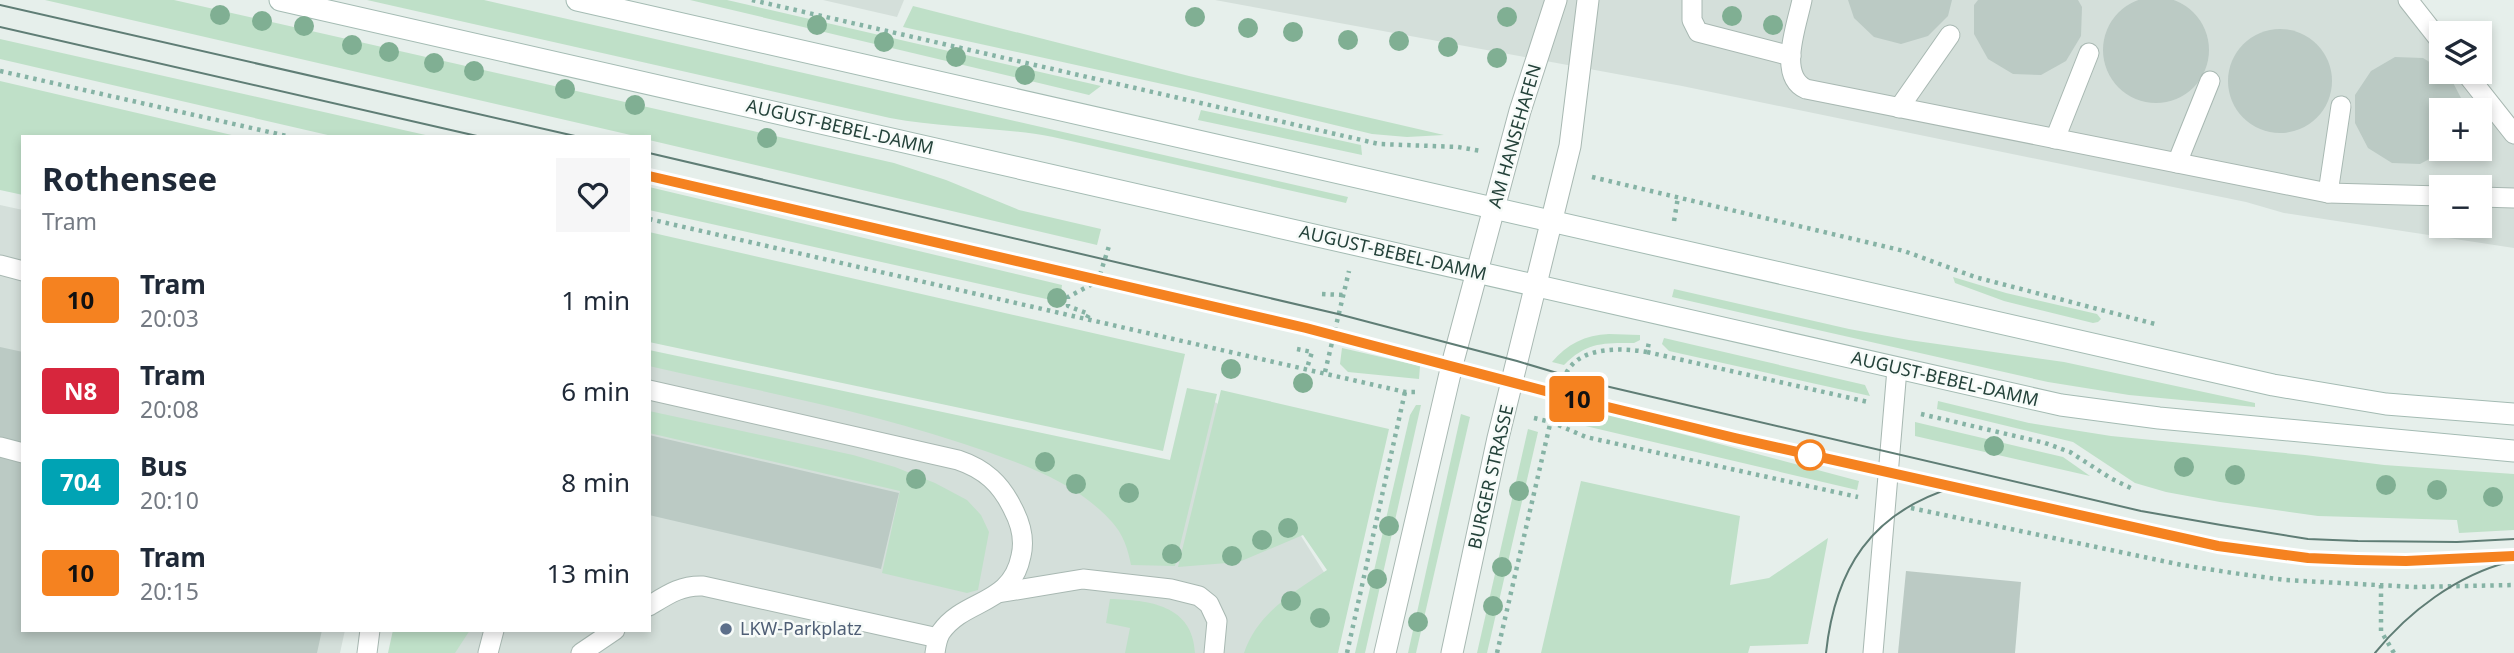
<!DOCTYPE html>
<meta charset="utf-8">
<style>
body{margin:0;font-family:"Noto Sans",sans-serif;background:#f6f6f7;color:#1f2937;height:100vh;display:flex;flex-direction:column;font-size:26px;white-space:nowrap}
*{box-sizing:border-box;margin:0}
p{font-size:23px;color:#747a83}
.icon{flex:none;width:38px;height:38px;fill:none;stroke:currentColor;stroke-width:2;stroke-linecap:round;stroke-linejoin:round}
.map{position:relative;flex:1;overflow:hidden}
.sheet{position:absolute;left:21px;top:135px;width:630px;height:497px;display:flex;flex-direction:column;background:#fff;border-radius:0px;box-shadow:0 4px 10px #0003}
.sheet>*{flex:none}
.badge{padding:0 14px;border-radius:5px;font-size:24px;line-height:46px}
.buttons{position:absolute;left:2429px;top:21px;display:grid;gap:14px}
.buttons a{display:grid;place-items:center;width:63px;height:63px;border-radius:0px;background:#fff;box-shadow:0 4px 10px #0003;font-size:35px}
.map>.badge{position:absolute;translate:-50% -50%;box-shadow:0 0 0 4px #fff}
.round{display:grid;place-items:center;flex:none;width:74px;height:74px;border-radius:0px;background:#f6f6f7}
.headline{display:flex;align-items:center;justify-content:space-between;height:119px;padding:0 21px}
h1{font-size:33px;font-weight:700;line-height:52px}
ul{padding:0;list-style:none}
li{display:flex;align-items:center;gap:21px;height:91px;padding:0 21px}
li div{flex:1}
li b{display:block;font-size:26px}
li em{font-style:normal}
li .badge{min-width:77px;font-weight:700;text-align:center}
.map>svg:first-child{display:block}
</style>
<div class="map">
<svg width="2514" height="653" viewBox="0 0 2514 653">
<rect width="100%" height="100%" fill="#e6efeb"/>
<!-- built -->
<g fill="#d4dfda" fill-rule="evenodd">
<path d="M823,0H904L897,17Z"/>
<path d="M1215,0H2412L2441,52V72H2453L2458,81L2514,125V248L2284,213L2246,202L1682,86ZM2441,110H2480V149H2441ZM2441,187H2480V226H2441Z"/>
<path d="M0,205L23,210V630H345L340,653H0Z"/>
<path d="M649,353L1174,463L1190,394L1217,403L1327,577L1310,653H414L420,630H649Z"/>
</g>
<!-- green -->
<g fill="#bfe0c8">
<path d="M45,0H174L894,163L946,180L1019,210L1101,229L1097,245L649,140V136H635Z"/>
<path d="M367,0H484L1348,197L1346,203L1053,137C999,127 944,128 890,118Z"/>
<path d="M690,0H727L1101,86L1089,95Z"/>
<path d="M913,6L1189,76L1444,135L1407,137L1372,134L1185,89L903,27Z"/>
<path d="M0,39L430,136H332L0,59Z"/>
<path d="M0,81L236,136H23V195L0,190Z"/>
<path d="M1201,110L1361,145L1362,155L1198,120Z"/>
<path d="M649,187L1062,285L1060,302L649,210Z"/>
<path d="M649,232L1185,354L1163,451L649,342Z"/>
<path d="M1953,277L2006,293L2097,314L2101,319L2098,322L2093,323L2004,301L1955,283Z"/>
<path d="M1674,289L1849,329L1909,340L2064,362L2255,403V407L2129,395L2048,382L1672,297Z"/>
<path d="M1609,334L1640,335V340L1634,343C1603,343 1587,342 1564,365L1552,362C1567,344 1585,335 1609,334Z"/>
<path d="M1664,338L1865,385L1870,396L1669,351L1662,344Z"/>
<path d="M1342,348L1420,366L1419,379L1348,372L1340,364Z"/>
<path d="M649,350L1170,460L1187,388L1217,394L1175,566L1131,565C1128,549 1123,534 1112,522C1080,486 1033,468 988,452C879,413 763,392 649,366Z"/>
<path d="M1221,390L1389,429L1338,653H1244C1258,612 1293,593 1327,570L1303,535L1239,562L1178,567Z"/>
<path d="M1938,401L2029,423L2111,436L2305,455L2384,465L2514,474V530L2459,533L2457,520L2318,516L2220,502L2166,492L2135,483L2073,442L1937,409Z"/>
<path d="M1561,402L1859,481L1857,490L1560,420Z"/>
<path d="M1416,405H1421L1365,653H1355L1410,415Z"/>
<path d="M649,411L853,455L895,467L935,483L967,500L981,515L989,532L978,590L967,593L882,573L900,491L649,433Z"/>
<path d="M1461,414L1470,417L1416,653H1408Z"/>
<path d="M1915,422L2063,457L2090,476L1915,436Z"/>
<path d="M1528,429L1538,432L1487,653H1477Z"/>
<path d="M1581,481L1740,516L1730,585L1769,578L1828,538L1808,644L1750,646L1748,653H1541Z"/>
<path d="M1110,599C1149,600 1193,605 1195,653H1125L1130,628L1106,623Z"/>
<path d="M393,630H470L455,653H388Z"/>
</g>
<!-- building -->
<g fill="#bbcac4">
<circle cx="2156" cy="50" r="53"/>
<path d="M1848,0H1952L1948,16L1928,36L1901,44L1874,37L1854,18Z"/>
<path d="M1978,0H2078L2082,7L2081,36L2066,61L2041,75L2013,74L1988,59L1974,34V5Z"/>
<circle cx="2280" cy="81" r="52"/>
<path d="M2395,57L2423,58L2441,69V72L2448,73L2461,98V110H2441V149H2448L2420,164L2392,163L2368,148L2355,123V95L2371,71Z"/>
<path d="M0,347L23,352V630H322L317,653H0Z"/>
<path d="M649,435L899,493L881,569L649,515Z"/>
<path d="M1906,571L2021,582L2015,653H1898Z"/>
</g>
<g fill="none" stroke-linecap="round" stroke-linejoin="round">
<!-- service casing -->
<g stroke="#a8b8b2" stroke-width="21">
<g id="service">
<path d="M1692,0V20L1698,32L1791,56"/>
<path d="M1802,0C1797,25 1777,76 1806,89L2328,193L2441,196"/>
<path d="M2408,0L2441,42"/>
<path d="M2465,72L2514,134"/>
<path d="M1899,108L1950,35"/>
<path d="M2055,139L2089,53"/>
<path d="M2177,163L2210,81"/>
<path d="M2328,193L2341,106"/>
<path d="M2480,197L2514,198"/>
<path d="M0,265L23,271"/>
<path d="M649,390L958,460C985,469 1001,484 1013,509C1021,524 1025,539 1021,556C1011,606 965,598 941,632C937,638 936,646 935,653"/>
<path d="M0,447L23,453"/>
<path d="M998,593L1083,579L1171,589L1199,596L1209,604L1217,621L1214,653"/>
<path d="M649,606C667,595 681,585 703,586L938,638"/>
<path d="M367,653L370,630"/>
<path d="M488,653L494,630"/>
<path d="M581,653L615,630"/>
<path d="M1873,653L1897,369"/>
</g>
</g>
<!-- minor casing -->
<g stroke="#a8b8b2" stroke-width="23">
<g id="minor">
<path d="M1385,653L1452,365L1520,111L1556,0"/>
<path d="M1452,653L1498,438L1570,146L1588,0"/>
</g>
</g>
<!-- secondary casing -->
<g stroke="#a4bbb3" stroke-width="23">
<g id="secondary">
<path d="M280,0L2061,405L2159,418L2514,451"/>
<path d="M577,0L2273,385L2386,404L2514,414"/>
</g>
</g>
<!-- path -->
<g stroke="#86b3a5" stroke-width="4.5" stroke-dasharray="3.5 5" stroke-linecap="butt">
<path d="M752,0L1379,144L1458,147L1481,151"/>
<path d="M0,71L287,136"/>
<path d="M1592,177L1904,251L1975,277L2159,325"/>
<path d="M649,219L1405,392H1416"/>
<path d="M1674,221L1678,197"/>
<path d="M1322,294L1343,295"/>
<path d="M1087,318L1089,314L1068,306V297L1098,281L1109,246"/>
<path d="M1297,349L1312,352L1307,368"/>
<path d="M1647,352L1868,402"/>
<path d="M1325,372L1349,271"/>
<path d="M1921,414L2045,443L2070,452L2112,479L2135,490"/>
<path d="M1534,418L1551,422L1586,437L1858,497"/>
<path d="M1911,508L2182,565L2233,573L2285,580L2414,587L2514,585"/>
<path d="M2381,585V631L2394,653"/>
<path d="M1347,653L1405,392"/>
<path d="M1497,653L1554,407C1559,395 1561,380 1568,370C1583,346 1623,348 1647,352L1649,342"/>
</g>
<!-- service -->
<use href="#service" stroke="#fff" stroke-width="19"/>
<!-- minor -->
<use href="#minor" stroke="#fff" stroke-width="21"/>
<!-- secondary -->
<use href="#secondary" stroke="#fff" stroke-width="21"/>
<!-- tram -->
<g stroke="#5f7d75" stroke-width="2">
<path d="M0,5L575,136"/>
<path d="M0,27L477,136"/>
<path d="M649,153L1338,314L1517,361L1584,381L2141,511L2221,525L2308,539L2358,541L2457,542L2514,539"/>
<path d="M649,176L1306,328L1630,413L1788,450L2218,546L2308,558L2357,560L2406,561L2514,556"/>
<path d="M1826,653C1835,569 1871,512 1955,487"/>
<path d="M2375,653C2408,612 2457,575 2509,562"/>
</g>
</g>
<!-- trees -->
<g fill="#80af93">
<circle cx="220" cy="15" r="10"/>
<circle cx="1732" cy="16" r="10"/>
<circle cx="1195" cy="17" r="10"/>
<circle cx="1507" cy="17" r="10"/>
<circle cx="262" cy="21" r="10"/>
<circle cx="817" cy="25" r="10"/>
<circle cx="1773" cy="25" r="10"/>
<circle cx="304" cy="26" r="10"/>
<circle cx="1248" cy="28" r="10"/>
<circle cx="1293" cy="32" r="10"/>
<circle cx="1348" cy="40" r="10"/>
<circle cx="1399" cy="41" r="10"/>
<circle cx="884" cy="42" r="10"/>
<circle cx="352" cy="45" r="10"/>
<circle cx="1448" cy="47" r="10"/>
<circle cx="389" cy="52" r="10"/>
<circle cx="956" cy="57" r="10"/>
<circle cx="1497" cy="58" r="10"/>
<circle cx="434" cy="63" r="10"/>
<circle cx="474" cy="71" r="10"/>
<circle cx="1025" cy="75" r="10"/>
<circle cx="565" cy="89" r="10"/>
<circle cx="635" cy="105" r="10"/>
<circle cx="767" cy="138" r="10"/>
<circle cx="1057" cy="298" r="10"/>
<circle cx="1231" cy="369" r="10"/>
<circle cx="1303" cy="383" r="10"/>
<circle cx="1994" cy="446" r="10"/>
<circle cx="1045" cy="462" r="10"/>
<circle cx="2184" cy="467" r="10"/>
<circle cx="2235" cy="475" r="10"/>
<circle cx="916" cy="479" r="10"/>
<circle cx="1076" cy="484" r="10"/>
<circle cx="2386" cy="485" r="10"/>
<circle cx="2437" cy="490" r="10"/>
<circle cx="1519" cy="491" r="10"/>
<circle cx="1129" cy="493" r="10"/>
<circle cx="2493" cy="497" r="10"/>
<circle cx="1389" cy="526" r="10"/>
<circle cx="1288" cy="528" r="10"/>
<circle cx="1262" cy="540" r="10"/>
<circle cx="1172" cy="554" r="10"/>
<circle cx="1232" cy="556" r="10"/>
<circle cx="1502" cy="567" r="10"/>
<circle cx="1377" cy="579" r="10"/>
<circle cx="1291" cy="601" r="10"/>
<circle cx="1493" cy="606" r="10"/>
<circle cx="1320" cy="618" r="10"/>
<circle cx="1418" cy="622" r="10"/>
</g>
<g fill="none" stroke-linecap="round" stroke-linejoin="round">
<!-- line casing -->
<g stroke="#fff" stroke-width="16">
<path id="line" d="M649,176L1306,328L1583,401L1735,438L2218,546L2308,558L2357,560L2406,561L2514,556"/>
</g>
<!-- line -->
<use href="#line" stroke="#f58220" stroke-width="10"/>
</g>
<!-- markers -->
<circle fill="#fff" stroke="#f58220" stroke-width="3.5" cx="1810" cy="455" r="14"/>
<circle fill="#5c6f8a" stroke="#f7fbf9" stroke-width="2.5" cx="726" cy="629" r="7"/>
<g text-anchor="middle" stroke-width="5" stroke-linejoin="round" paint-order="stroke">
<!-- street labels -->
<g font-size="18" fill="#24423a" stroke="#f7fbf9">
<text transform="translate(840 127) rotate(13)" y="6">AUGUST-BEBEL-DAMM</text>
<text transform="translate(1515 136) rotate(-74)" y="6">AM HANSEHAFEN</text>
<text transform="translate(1393 253) rotate(13)" y="6">AUGUST-BEBEL-DAMM</text>
<text transform="translate(1945 379) rotate(13)" y="6">AUGUST-BEBEL-DAMM</text>
<text transform="translate(1491 477) rotate(-77)" y="6">BURGER STRASSE</text>
</g>
<!-- service labels -->
<g font-size="18" fill="#4e5e75" stroke="#f7fbf9" text-anchor="start">
<text x="740" y="635">LKW-Parkplatz</text>
</g>
</g>
</svg>
<div class="buttons">
<a><svg class="icon" aria-label="layers" viewBox="0 0 24 24"><path d="M12 4l9 5-9 5-9-5zM3 14l9 5 9-5"/></svg></a>
<a>+</a>
<a>−</a>
</div>
<b class="badge" style="left:1577px;top:399px;background:#f58220;color:#111">10</b>
<section class="sheet">
<div class="headline"><div><h1>Rothensee</h1><p>Tram</p></div><a class="round"><svg class="icon" aria-label="heart" viewBox="0 0 24 24"><path d="M12 20l-8-8c-3-5 5-10 8-4 3-6 11-1 8 4z"/></svg></a></div>
<ul>
<li><span class="badge" style="background:#f58220;color:#111">10</span><div><b>Tram</b><p>20:03</p></div><em>1 min</em></li>
<li><span class="badge" style="background:#d7263d;color:#fff">N8</span><div><b>Tram</b><p>20:08</p></div><em>6 min</em></li>
<li><span class="badge" style="background:#00a3b4;color:#fff">704</span><div><b>Bus</b><p>20:10</p></div><em>8 min</em></li>
<li><span class="badge" style="background:#f58220;color:#111">10</span><div><b>Tram</b><p>20:15</p></div><em>13 min</em></li>
</ul>
</section>
</div>
